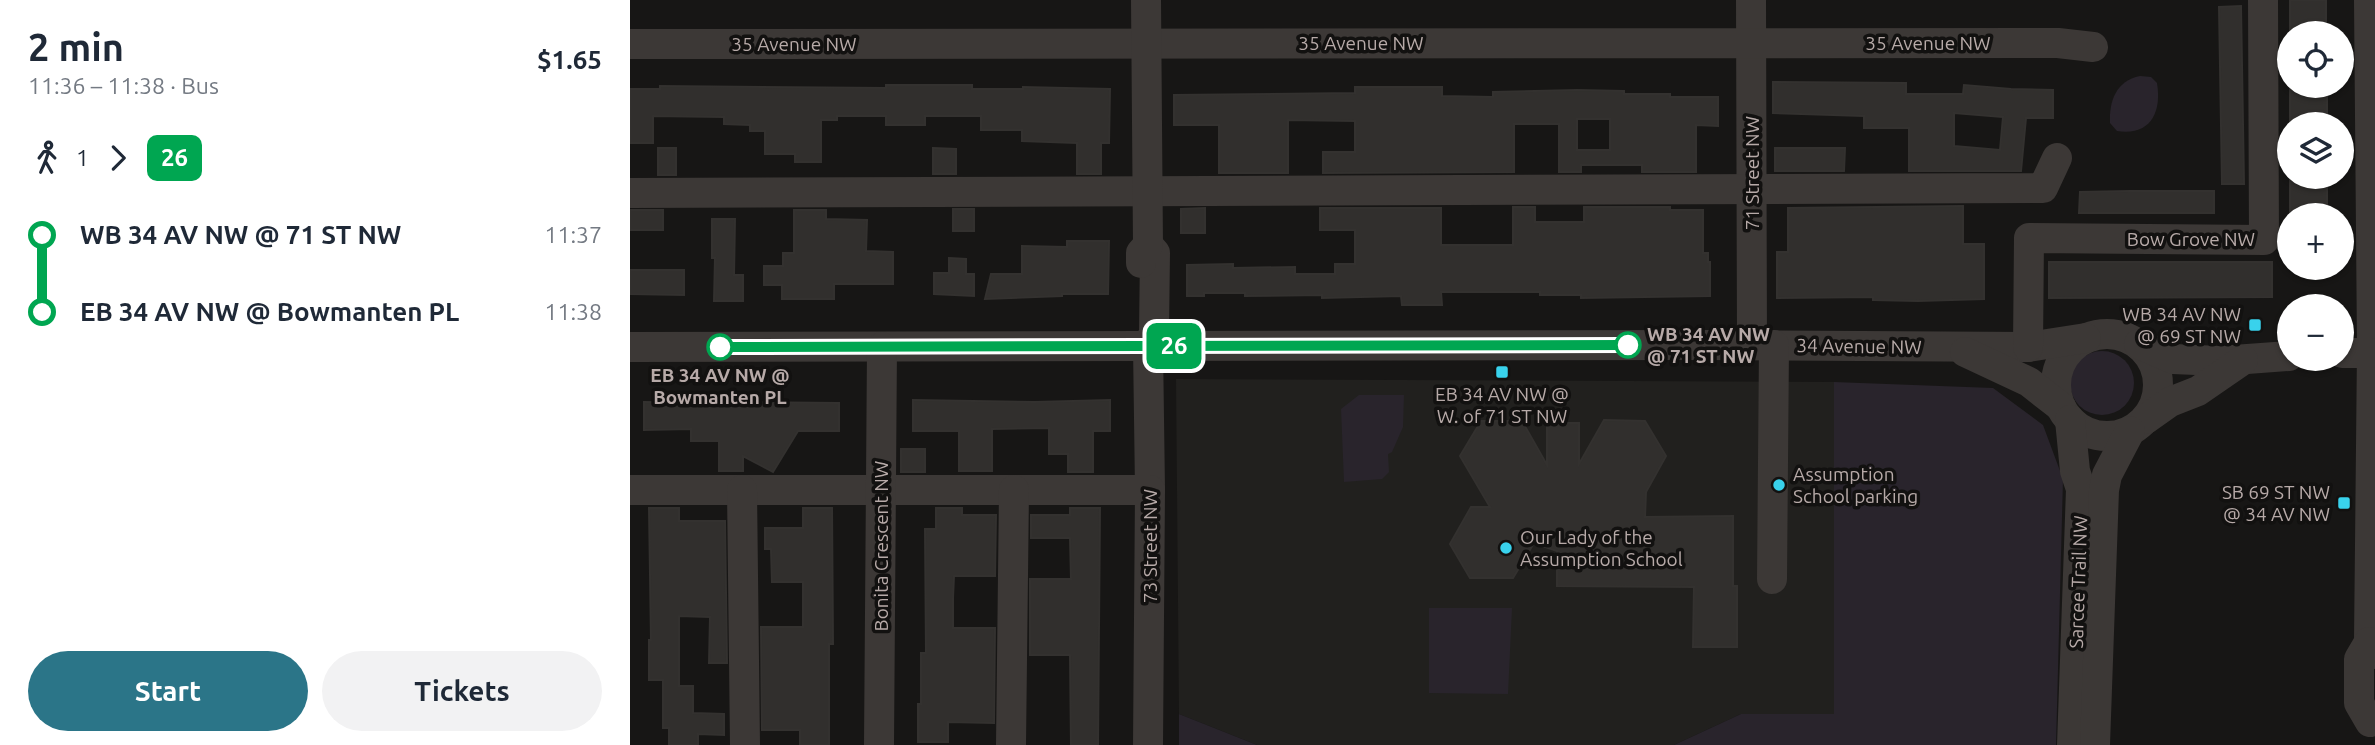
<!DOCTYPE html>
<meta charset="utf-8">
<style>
body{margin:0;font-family:Ubuntu,sans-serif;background:#f2f2f3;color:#1f2937;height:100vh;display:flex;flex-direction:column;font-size:26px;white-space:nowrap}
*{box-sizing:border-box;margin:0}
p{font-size:23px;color:#747a83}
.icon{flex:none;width:38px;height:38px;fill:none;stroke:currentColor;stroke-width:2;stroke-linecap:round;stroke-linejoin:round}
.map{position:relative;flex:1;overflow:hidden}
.drawer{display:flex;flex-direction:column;background:#fff;width:630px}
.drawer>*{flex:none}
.badge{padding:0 14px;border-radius:10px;font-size:24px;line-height:46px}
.controls{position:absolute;left:1647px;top:21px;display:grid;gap:14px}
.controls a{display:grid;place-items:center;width:77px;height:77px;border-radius:50%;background:#fff;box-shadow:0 2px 5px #0004;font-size:35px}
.map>.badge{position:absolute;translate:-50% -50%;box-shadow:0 0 0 4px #fff}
.legs{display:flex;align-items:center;gap:10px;height:77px;padding:0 28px;font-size:23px}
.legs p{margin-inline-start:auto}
.summary{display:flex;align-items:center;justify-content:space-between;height:119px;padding:0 28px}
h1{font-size:38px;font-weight:700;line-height:52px}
.primary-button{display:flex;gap:14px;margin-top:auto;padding:14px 28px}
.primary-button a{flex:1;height:80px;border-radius:42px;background:#2b7588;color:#fff;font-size:28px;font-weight:700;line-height:80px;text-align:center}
.primary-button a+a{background:#f2f2f3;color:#1f2937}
ul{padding:0 28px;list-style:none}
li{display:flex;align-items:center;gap:24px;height:77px;font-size:26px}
li i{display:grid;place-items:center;width:10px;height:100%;margin:0 9px;background:currentColor}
li i::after{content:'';width:18px;height:18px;margin:-9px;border:5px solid;border-radius:50%;background:#fff}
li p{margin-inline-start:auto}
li:first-child i{background:linear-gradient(#0000 50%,currentColor 0)}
li:last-child i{background:linear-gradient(currentColor 50%,#0000 0)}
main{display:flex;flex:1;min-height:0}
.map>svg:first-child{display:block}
</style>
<main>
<section class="drawer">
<div class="summary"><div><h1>2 min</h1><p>11:36 – 11:38 · Bus</p></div><b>$1.65</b></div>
<div class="legs"><svg class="icon" aria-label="walk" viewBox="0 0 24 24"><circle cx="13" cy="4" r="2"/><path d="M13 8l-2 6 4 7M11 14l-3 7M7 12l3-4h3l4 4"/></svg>1<svg class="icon" aria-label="forward" viewBox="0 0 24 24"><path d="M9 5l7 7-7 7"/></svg><b class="badge" style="background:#00a651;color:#fff">26</b></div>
<ul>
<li><i style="color:#00a651"></i><b>WB 34 AV NW @ 71 ST NW</b><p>11:37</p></li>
<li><i style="color:#00a651"></i><b>EB 34 AV NW @ Bowmanten PL</b><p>11:38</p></li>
</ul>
<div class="primary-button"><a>Start</a><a>Tickets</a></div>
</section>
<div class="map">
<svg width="1745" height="745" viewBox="0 0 1745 745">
<rect width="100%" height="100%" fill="#171615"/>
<!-- built -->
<path fill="#21201e" d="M546,379L1204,382V714H1111L1044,745H627L549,714Z"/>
<!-- green -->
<g fill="#29242c">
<path d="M1510,76L1521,77L1527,83C1532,113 1520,136 1487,131L1480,123C1479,101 1486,81 1510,76Z"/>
<circle cx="1472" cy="383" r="32"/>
<path d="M1204,382L1363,388L1413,425L1433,479L1426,745H1044L1111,714H1204Z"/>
<path d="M729,395H774L773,427L762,452L758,454L759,472L752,479L714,482L711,409Z"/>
<path d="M799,608H882L878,694L799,693Z"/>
<path d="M549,714L627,745H549Z"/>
</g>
<!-- building -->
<g fill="#312f2d" stroke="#33312f" stroke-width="2" fill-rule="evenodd">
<rect x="1660" y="0" width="36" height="33"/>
<path d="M1611,6L1614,184H1592L1589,7Z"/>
<path d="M1143,82L1276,83V94H1333L1334,85L1381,89L1423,90V118H1396L1391,171H1279V128H1234V116L1143,113ZM1324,113L1373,117L1370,150L1324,146Z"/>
<path d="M256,85H342V89H393V87L480,89L479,143H471V174H447V143L392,141V130H351V116H295V125H256V116H207V120H191V162H165V154H135V131H120V125L94,124V117L23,116V143H0V89H30V86L256,88Z"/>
<rect x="1660" y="86" width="37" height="38"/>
<path d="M725,87H812V96L863,97V92L947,90L994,91V94H1040V97H1088V126L1066,125V172H1012V165H951V172H929V124H884V172L693,173V152H725V121L658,120V173H589V125H544V95L725,93ZM947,119H980V150H947Z"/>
<rect x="28" y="148" width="18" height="27"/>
<path d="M303,148L326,149V174H303Z"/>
<path d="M1145,148H1215L1214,171H1145Z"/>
<rect x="1660" y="177" width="37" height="38"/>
<path d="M1499,191H1584V213H1449L1450,192Z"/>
<path d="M1333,206V244H1354V299L1288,301L1243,300V297L1147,298V252H1158V208Z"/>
<path d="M883,207H905V222H954V207H1040V210H1073V253H1078V262H1080V296L951,298V295H910V292H811L812,305H772L771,296L692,298V295L615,296V293H574V296H557V265L603,264V268L665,267V274H705V264H725V230H690V208H811V245H883Z"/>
<path d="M575,208V233H551V209Z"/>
<rect x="323" y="209" width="21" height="22"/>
<rect x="0" y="210" width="33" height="20"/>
<path d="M164,210H196V219L237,220L236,251L263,252V284H204V299H152V285H134V266H153V253H164Z"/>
<path d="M82,219H105L104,275H113V301H84L85,258H82Z"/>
<path d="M437,241H479L478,294H432V296L355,299L361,274H392V246L437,247Z"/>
<path d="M319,258L336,259V274H344V296L304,294V273H319Z"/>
<path d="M1419,262H1642V297L1419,298Z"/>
<path d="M0,270H54V295L0,294Z"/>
<path d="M283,400L405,402L480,400V431H463V472H438V454H419V428L362,429V471H329V431H283Z"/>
<path d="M14,402L80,403V405H119V402L209,403V431H168L143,472L113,456V471H89V441H61V429L14,430Z"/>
<path d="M974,420L1015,421L1036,456L1016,492L1015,517L1103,516V586H1107V647H1063L1064,587L927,586V551L904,543L883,578H840L820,544L841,507H860L830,456L851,421H892L917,465V423H949V464Z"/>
<rect x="271" y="449" width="24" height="23"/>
<path d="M19,508H49V521H95L97,663H79L80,617L49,616V686H63V713L94,714V735L68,734V745H39V728H33V680H19V640H21Z"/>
<path d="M173,508H202L203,644H199V745H170V730H132L131,627H173V582H142L141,549H135V528H173Z"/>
<path d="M306,508H332V515H366L365,576H324L323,598V628H365L364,723L318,722V742H288V704H291V653H296L295,529H306Z"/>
<path d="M440,508H470L468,745H441L440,655H400V579H441L440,538H401V515H440Z"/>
</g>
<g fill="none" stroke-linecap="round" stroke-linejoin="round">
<!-- minor -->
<g stroke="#3c3836" stroke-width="30">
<path d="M1121,0L1122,345"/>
<path d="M1739,0L1742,348L1739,642L1745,654"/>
<path d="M0,44L1428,43L1463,47"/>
<path d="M0,193L1413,188L1427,158"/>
<path d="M518,245L525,253L524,333L518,346L520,490L518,745"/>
<path d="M511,263V253L518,245L516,0"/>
<circle cx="1477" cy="385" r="51"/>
<path d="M1509,344L1543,359L1590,361L1659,356"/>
<path d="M0,347L1078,345L1398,347L1456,338"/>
<path d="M1398,347L1399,238L1634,240L1633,0"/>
<path d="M1335,352L1399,382L1431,407"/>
<path d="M1712,353H1742"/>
<path d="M1516,419L1540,402L1568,391L1613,360"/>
<path d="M1440,420L1445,471L1451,489L1442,745"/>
<path d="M0,490H520"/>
<path d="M112,490L115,745"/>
<path d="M1142,579L1144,345"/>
<path d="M1739,642L1729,659V703L1740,722"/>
<path d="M249,745L252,347"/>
<path d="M381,745L384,490"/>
<path d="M1465,745L1474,490L1477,475L1500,431"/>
</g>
</g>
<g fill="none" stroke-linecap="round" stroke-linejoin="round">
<!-- line-1 casing -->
<g stroke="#fff" stroke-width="16">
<path id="line-1" d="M90,347L998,345"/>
</g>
<!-- line-1 -->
<use href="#line-1" stroke="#00a651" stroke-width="10"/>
</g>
<!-- markers -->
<g fill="#39d2ec" stroke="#121110" stroke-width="2.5">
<rect x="1618" y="318" width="14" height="14" rx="3.5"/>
<rect x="865" y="365" width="14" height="14" rx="3.5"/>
<circle cx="1149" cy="485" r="7"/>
<rect x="1707" y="496" width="14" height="14" rx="3.5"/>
<circle cx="876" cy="548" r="7"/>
</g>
<g fill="#fff" stroke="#00a651" stroke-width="3.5">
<circle cx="998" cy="345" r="12"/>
<circle cx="90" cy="347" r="12"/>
</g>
<g text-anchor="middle" stroke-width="7" stroke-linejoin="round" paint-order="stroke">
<!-- street labels -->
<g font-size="19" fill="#b7aaa8" stroke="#121110">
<text x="731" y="50">35 Avenue NW</text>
<text x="1298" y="50">35 Avenue NW</text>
<text x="164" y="51">35 Avenue NW</text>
<text transform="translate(1122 173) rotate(-90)" y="7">71 Street NW</text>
<text x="1561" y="246">Bow Grove NW</text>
<text transform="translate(1229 346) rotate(1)" y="7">34 Avenue NW</text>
<text transform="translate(251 546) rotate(-90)" y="7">Bonita Crescent NW</text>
<text transform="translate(520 546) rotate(-90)" y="7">73 Street NW</text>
<text transform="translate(1448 582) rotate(-88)" y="7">Sarcee Trail NW</text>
</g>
<!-- poi labels -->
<g font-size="19" fill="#b7aaa8" stroke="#121110" text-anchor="end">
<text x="1611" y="321">WB 34 AV NW<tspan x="1611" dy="22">@ 69 ST NW</tspan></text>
<text x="872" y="401" text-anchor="middle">EB 34 AV NW @<tspan x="872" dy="22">W. of 71 ST NW</tspan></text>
<text x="1163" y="481" text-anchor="start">Assumption<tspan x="1163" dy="22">School parking</tspan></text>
<text x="1700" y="499">SB 69 ST NW<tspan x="1700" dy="22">@ 34 AV NW</tspan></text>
<text x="890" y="544" text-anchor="start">Our Lady of the<tspan x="890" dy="22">Assumption School</tspan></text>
</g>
<!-- stop labels -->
<g font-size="19" font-weight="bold" fill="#b7aaa8" stroke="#121110" text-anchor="start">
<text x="1017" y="341">WB 34 AV NW<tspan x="1017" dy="22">@ 71 ST NW</tspan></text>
<text x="90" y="382" text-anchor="middle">EB 34 AV NW @<tspan x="90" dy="22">Bowmanten PL</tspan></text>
</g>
</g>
</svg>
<div class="controls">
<a><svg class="icon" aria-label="locate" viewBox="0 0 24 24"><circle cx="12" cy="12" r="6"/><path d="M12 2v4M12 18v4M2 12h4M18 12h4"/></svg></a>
<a><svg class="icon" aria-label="layers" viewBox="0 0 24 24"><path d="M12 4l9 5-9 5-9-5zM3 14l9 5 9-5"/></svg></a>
<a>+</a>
<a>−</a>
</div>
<b class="badge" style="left:544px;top:346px;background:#00a651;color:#fff">26</b>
</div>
</main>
